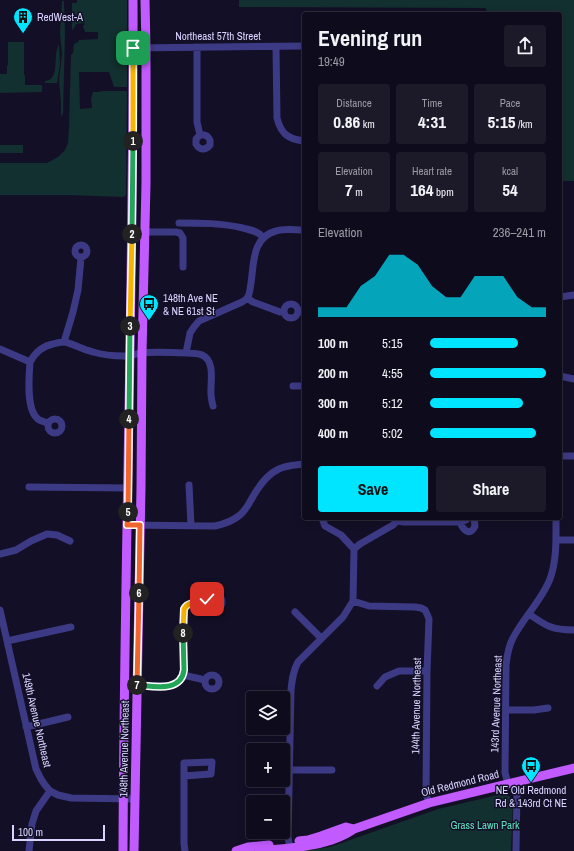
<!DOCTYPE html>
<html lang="en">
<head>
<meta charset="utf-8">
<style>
	:root { --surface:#0e0b1c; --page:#1c1929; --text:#f1f3f6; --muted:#9b9ba3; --line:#2e2b3b; --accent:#00e5ff }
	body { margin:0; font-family:"Archivo Narrow",sans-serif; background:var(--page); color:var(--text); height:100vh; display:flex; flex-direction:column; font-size:15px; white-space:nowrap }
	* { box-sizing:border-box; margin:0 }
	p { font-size:13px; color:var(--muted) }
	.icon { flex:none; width:22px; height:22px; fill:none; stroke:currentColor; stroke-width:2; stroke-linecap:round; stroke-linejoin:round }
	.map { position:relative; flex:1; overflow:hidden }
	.side { position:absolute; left:302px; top:12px; width:260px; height:508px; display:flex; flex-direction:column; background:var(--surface); border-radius:4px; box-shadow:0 2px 10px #0003,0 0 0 1px var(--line) }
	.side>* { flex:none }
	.buttons { position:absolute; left:246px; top:691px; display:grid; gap:8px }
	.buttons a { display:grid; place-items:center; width:44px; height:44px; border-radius:4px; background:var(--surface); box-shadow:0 2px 10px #0003,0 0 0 1px var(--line); font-size:20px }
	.scale { position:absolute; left:12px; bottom:10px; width:93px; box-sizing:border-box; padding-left:4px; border:2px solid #d9d4ff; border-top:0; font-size:11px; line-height:14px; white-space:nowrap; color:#d9d4ff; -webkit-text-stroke:3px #130f26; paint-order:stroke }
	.pin { position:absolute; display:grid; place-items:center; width:34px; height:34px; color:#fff; margin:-17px; border-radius:8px; box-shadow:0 2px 6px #0006 }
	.km { position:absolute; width:20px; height:20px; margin:-10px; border-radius:50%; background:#222; color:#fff; font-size:11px; line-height:20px; text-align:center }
	.round { display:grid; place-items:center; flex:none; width:42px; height:42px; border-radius:4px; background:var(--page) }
	.overview { display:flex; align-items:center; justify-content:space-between; height:68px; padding:0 16px }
	h1 { font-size:22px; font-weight:800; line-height:30px }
	.figures { display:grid; grid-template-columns:repeat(3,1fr); gap:6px; height:68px; padding:4px 16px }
	.figures div { display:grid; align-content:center; border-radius:4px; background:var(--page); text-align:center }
	.figures b { font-size:17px; font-weight:800 }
	.figures small { font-size:11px; font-weight:400 }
	.figures p { font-size:11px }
	.chart { height:112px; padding:8px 16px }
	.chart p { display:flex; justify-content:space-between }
	.chart svg { width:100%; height:72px; margin-top:4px; fill:var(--accent); opacity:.7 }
	.button { display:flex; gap:8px; margin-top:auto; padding:8px 16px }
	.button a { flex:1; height:46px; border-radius:4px; background:var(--accent); color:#111; font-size:16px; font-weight:800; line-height:46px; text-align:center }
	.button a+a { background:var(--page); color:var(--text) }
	ul { padding:0 16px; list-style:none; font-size:13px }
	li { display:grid; grid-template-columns:64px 48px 1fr; align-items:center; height:30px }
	li i { height:10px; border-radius:5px; background:var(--accent) }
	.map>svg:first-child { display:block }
	.green { fill:#12302f }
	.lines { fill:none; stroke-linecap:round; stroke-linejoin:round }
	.minor { stroke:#3d3a85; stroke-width:7 }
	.major { stroke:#c25bff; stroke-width:9 }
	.split-1-casing { stroke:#fff; stroke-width:8 }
	.split-2-casing { stroke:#fff; stroke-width:8 }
	.split-3-casing { stroke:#fff; stroke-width:8 }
	.split-4-casing { stroke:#fff; stroke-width:8 }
	.split-5-casing { stroke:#fff; stroke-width:8 }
	.split-6-casing { stroke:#fff; stroke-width:8 }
	.split-7-casing { stroke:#fff; stroke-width:8 }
	.split-8-casing { stroke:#fff; stroke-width:8 }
	.split-9-casing { stroke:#fff; stroke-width:8 }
	.split-1 { stroke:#f5b400; stroke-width:5 }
	.split-2 { stroke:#22a559; stroke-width:5 }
	.split-3 { stroke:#f5b400; stroke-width:5 }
	.split-4 { stroke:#22a559; stroke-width:5 }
	.split-5 { stroke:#f0652b; stroke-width:5 }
	.split-6 { stroke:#f0652b; stroke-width:5 }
	.split-7 { stroke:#f0652b; stroke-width:5 }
	.split-8 { stroke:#22a559; stroke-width:5 }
	.split-9 { stroke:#f5b400; stroke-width:5 }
	.labels { text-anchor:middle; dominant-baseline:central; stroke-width:3; stroke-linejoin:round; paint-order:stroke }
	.poi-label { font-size:11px; fill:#d9d4ff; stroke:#130f26; text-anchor:start }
	.street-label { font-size:11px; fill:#d9d4ff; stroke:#130f26 }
	.park-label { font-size:11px; fill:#5fe0c0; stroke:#130f26 }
</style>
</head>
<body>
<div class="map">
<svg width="574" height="851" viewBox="0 0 574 851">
	<rect width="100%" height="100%" fill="#130f26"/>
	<path class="green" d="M77 0H127V87H114L109 72H79L80 109 92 108 91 99 93 92H98L103 91H127L126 195 123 197 68 195H0V163H47L58 157 65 150 68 143 69 127 71 55 73 53 74 44 78 42 79 40 98 39V32H85L83 26 85 24 84 23 76 24 73 30 72 29V3H77Z
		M239 0H574V181H560V14H487L486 8 239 7Z
		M62 1H64L65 34 63 114 61 116V103L59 80 62 54 60 33Z
		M8 42H24V74L25 76V85H42V92L0 93V74H7V66L8 65Z
		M59 45 60 64 57 83H45V81C57 80 55 65 56 56 56 53 57 49 58 46Z
		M0 145H23V153H0Z
		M506 793 513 800 511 851H304L330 847 438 809Z"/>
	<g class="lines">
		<path class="minor" d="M197 47V122L200 135 196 139V144C199 150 205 151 210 145V140C208 136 205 134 200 135
			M276 47 277 118C281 134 288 139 304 141
			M133 48 304 46
			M179 223C201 223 222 223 243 228 250 230 258 231 263 237
			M145 232H176L180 233 183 238V267
			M75 251a6 6 0 1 1 12 0a6 6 0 1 1-12 0Z
			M560 297 574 295
			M247 298 253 302 280 312 283 311
			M284 311a7 7 0 1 1 14 0a7 7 0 1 1-14 0Z
			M64 342 73 312 78 290 81 258
			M0 349 30 362C29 376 26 408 37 418 39 421 45 422 48 423
			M186 353 190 333 194 327 199 321 242 302C242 302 247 299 247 298 250 295 250 288 251 283 254 263 252 237 276 231 284 228 295 230 304 230
			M30 362C35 353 42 346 53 344 56 343 61 342 65 342 73 344 84 350 93 352 103 355 114 356 124 356 130 357 135 354 141 353 149 352 196 352 202 355 216 361 210 383 211 394 211 398 212 402 213 406
			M560 376 574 379
			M293 386H304
			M48 426a7 7 0 1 1 14 0a7 7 0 1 1-14 0Z
			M560 456H574
			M189 485 191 525
			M29 487 128 488
			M397 521 404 522H460L466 520 468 518
			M460 522C463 530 470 537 475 526L474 518
			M127 525 215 526C224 524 233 521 240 515 245 511 248 505 251 500 257 489 265 476 277 470 285 465 295 465 304 464
			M556 540H574
			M354 549 360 544 393 525 397 521
			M0 554 16 550 31 541 47 534 57 535 70 541
			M206 602a8 8 0 1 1 16 0a8 8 0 1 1-16 0Z
			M353 601 369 606 415 607 421 608 425 610 427 614 429 619 427 671 426 794 429 803
			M0 610 36 769 41 779 45 785 50 791 58 795 71 798 135 799
			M295 612 321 638
			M529 614C546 626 552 630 574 630
			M7 641 71 627
			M183 675 184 609C188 601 198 603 206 603
			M205 682a7 7 0 1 1 14 0a7 7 0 1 1-14 0Z
			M125 685 167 686C175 685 179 682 183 675L205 680
			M377 686 385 677 399 671H427
			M506 710H534L548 708
			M26 727 68 717
			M212 762 211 774 184 776V763Z
			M290 770H332
			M184 776V844L185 851
			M515 782 517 791 516 851
			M508 783 505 773 506 665C507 656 508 647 513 638 523 618 542 600 550 579 557 560 556 538 556 518
			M290 849 288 837 291 690C292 680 293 671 298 662L343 617 353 601 354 549 341 535 325 526 322 518
			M29 851 32 824 36 811 50 791"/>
		<path class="major" d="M299 841 308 840 321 836 346 827 354 829
			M123 851C124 567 134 284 133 0
			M134 851 141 488 142 353 146 184V48L145 0
			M236 851 248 847 269 845
			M261 851C285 848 308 848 332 840 340 837 346 835 354 829L429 803 574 768"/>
	</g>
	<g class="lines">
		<g class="split-1-casing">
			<path id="split-1" d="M133 141V48"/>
		</g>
		<g class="split-2-casing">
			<path id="split-2" d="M132 234 133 141"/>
		</g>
		<g class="split-3-casing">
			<path id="split-3" d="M130 326 132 234"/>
		</g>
		<g class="split-4-casing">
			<path id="split-4" d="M129 419 130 326"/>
		</g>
		<g class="split-5-casing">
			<path id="split-5" d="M128 512 129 419"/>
		</g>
		<g class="split-6-casing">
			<path id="split-6" d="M128 512 127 525H140L139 593"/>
		</g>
		<g class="split-7-casing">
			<path id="split-7" d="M137 685 139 593"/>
		</g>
		<g class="split-8-casing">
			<path id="split-8" d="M137 685C153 686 181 693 184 670L183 633"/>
		</g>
		<g class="split-9-casing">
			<path id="split-9" d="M183 633 184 609C188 601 198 603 206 602L207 599"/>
		</g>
		<use href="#split-1" class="split-1"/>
		<use href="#split-2" class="split-2"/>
		<use href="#split-3" class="split-3"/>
		<use href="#split-4" class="split-4"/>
		<use href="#split-5" class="split-5"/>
		<use href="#split-6" class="split-6"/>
		<use href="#split-7" class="split-7"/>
		<use href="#split-8" class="split-8"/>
		<use href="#split-9" class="split-9"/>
	</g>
	<defs>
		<g id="building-pin" transform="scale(1)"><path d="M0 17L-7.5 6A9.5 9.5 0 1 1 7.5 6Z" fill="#00e5ff" stroke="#130f26"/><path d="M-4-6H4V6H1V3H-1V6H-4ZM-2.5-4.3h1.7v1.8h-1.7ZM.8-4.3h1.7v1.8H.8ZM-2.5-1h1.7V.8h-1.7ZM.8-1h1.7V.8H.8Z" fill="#111"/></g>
		<g id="bus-pin" transform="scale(1)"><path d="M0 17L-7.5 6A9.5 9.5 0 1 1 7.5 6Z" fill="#00e5ff" stroke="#130f26"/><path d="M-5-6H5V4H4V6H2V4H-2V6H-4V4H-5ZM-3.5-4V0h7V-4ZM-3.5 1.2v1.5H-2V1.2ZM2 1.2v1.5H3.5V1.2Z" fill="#111"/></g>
	</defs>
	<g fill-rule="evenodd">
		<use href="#building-pin" x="23" y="17"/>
		<use href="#bus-pin" x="149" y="304"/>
		<use href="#bus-pin" x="531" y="766"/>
	</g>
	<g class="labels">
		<g class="poi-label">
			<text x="37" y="17">RedWest-A</text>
			<text x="163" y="298">148th Ave NE<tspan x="163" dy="13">&amp; NE 61st St</tspan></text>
			<text x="531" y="790" text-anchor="middle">NE Old Redmond<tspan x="531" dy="13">Rd &amp; 143rd Ct NE</tspan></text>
		</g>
		<g class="street-label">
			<text x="218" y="36">Northeast 57th Street</text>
			<text transform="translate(496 704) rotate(-88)">143rd Avenue Northeast</text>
			<text transform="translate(416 706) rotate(-89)">144th Avenue Northeast</text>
			<text transform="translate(37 720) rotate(77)">149th Avenue Northeast</text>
			<text transform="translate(124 749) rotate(-89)">148th Avenue Northeast</text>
			<text transform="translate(460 783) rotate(-14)">Old Redmond Road</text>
		</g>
		<g class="park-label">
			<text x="485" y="825">Grass Lawn Park</text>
		</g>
	</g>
</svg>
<div class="buttons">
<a><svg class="icon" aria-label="layers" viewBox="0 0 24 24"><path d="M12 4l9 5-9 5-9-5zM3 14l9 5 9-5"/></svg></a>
<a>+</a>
<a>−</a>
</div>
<div class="scale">100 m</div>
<div class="pin" style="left:133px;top:48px;background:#1e9e55"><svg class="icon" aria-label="arrive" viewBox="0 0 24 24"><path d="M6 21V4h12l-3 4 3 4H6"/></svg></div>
<div class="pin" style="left:207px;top:599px;background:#d93025"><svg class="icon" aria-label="check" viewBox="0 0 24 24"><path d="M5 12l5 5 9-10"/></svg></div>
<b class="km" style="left:133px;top:141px">1</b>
<b class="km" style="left:132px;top:234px">2</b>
<b class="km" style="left:130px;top:326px">3</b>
<b class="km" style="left:129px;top:419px">4</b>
<b class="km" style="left:128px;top:512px">5</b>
<b class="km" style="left:139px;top:593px">6</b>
<b class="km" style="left:137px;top:685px">7</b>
<b class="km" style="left:183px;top:633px">8</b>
<section class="side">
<div class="overview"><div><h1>Evening run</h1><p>19:49</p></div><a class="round"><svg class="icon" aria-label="share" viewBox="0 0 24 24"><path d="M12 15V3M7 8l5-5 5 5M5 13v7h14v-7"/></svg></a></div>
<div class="figures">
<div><p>Distance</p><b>0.86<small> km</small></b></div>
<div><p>Time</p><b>4:31</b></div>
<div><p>Pace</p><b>5:15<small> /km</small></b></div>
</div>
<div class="figures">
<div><p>Elevation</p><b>7<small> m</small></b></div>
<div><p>Heart rate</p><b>164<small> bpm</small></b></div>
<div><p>kcal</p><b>54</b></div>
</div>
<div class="chart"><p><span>Elevation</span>236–241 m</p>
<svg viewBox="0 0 160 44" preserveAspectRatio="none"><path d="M0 44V38L10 38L20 38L30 25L40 19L50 6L60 6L70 12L80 25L90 32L100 32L110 19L120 19L130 19L140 32L150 38L160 38V44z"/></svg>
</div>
<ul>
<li><b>100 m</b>5:15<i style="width:76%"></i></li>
<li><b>200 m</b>4:55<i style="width:100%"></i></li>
<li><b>300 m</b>5:12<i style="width:80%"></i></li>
<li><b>400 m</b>5:02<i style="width:91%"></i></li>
</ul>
<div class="button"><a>Save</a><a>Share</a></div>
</section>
</div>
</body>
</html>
